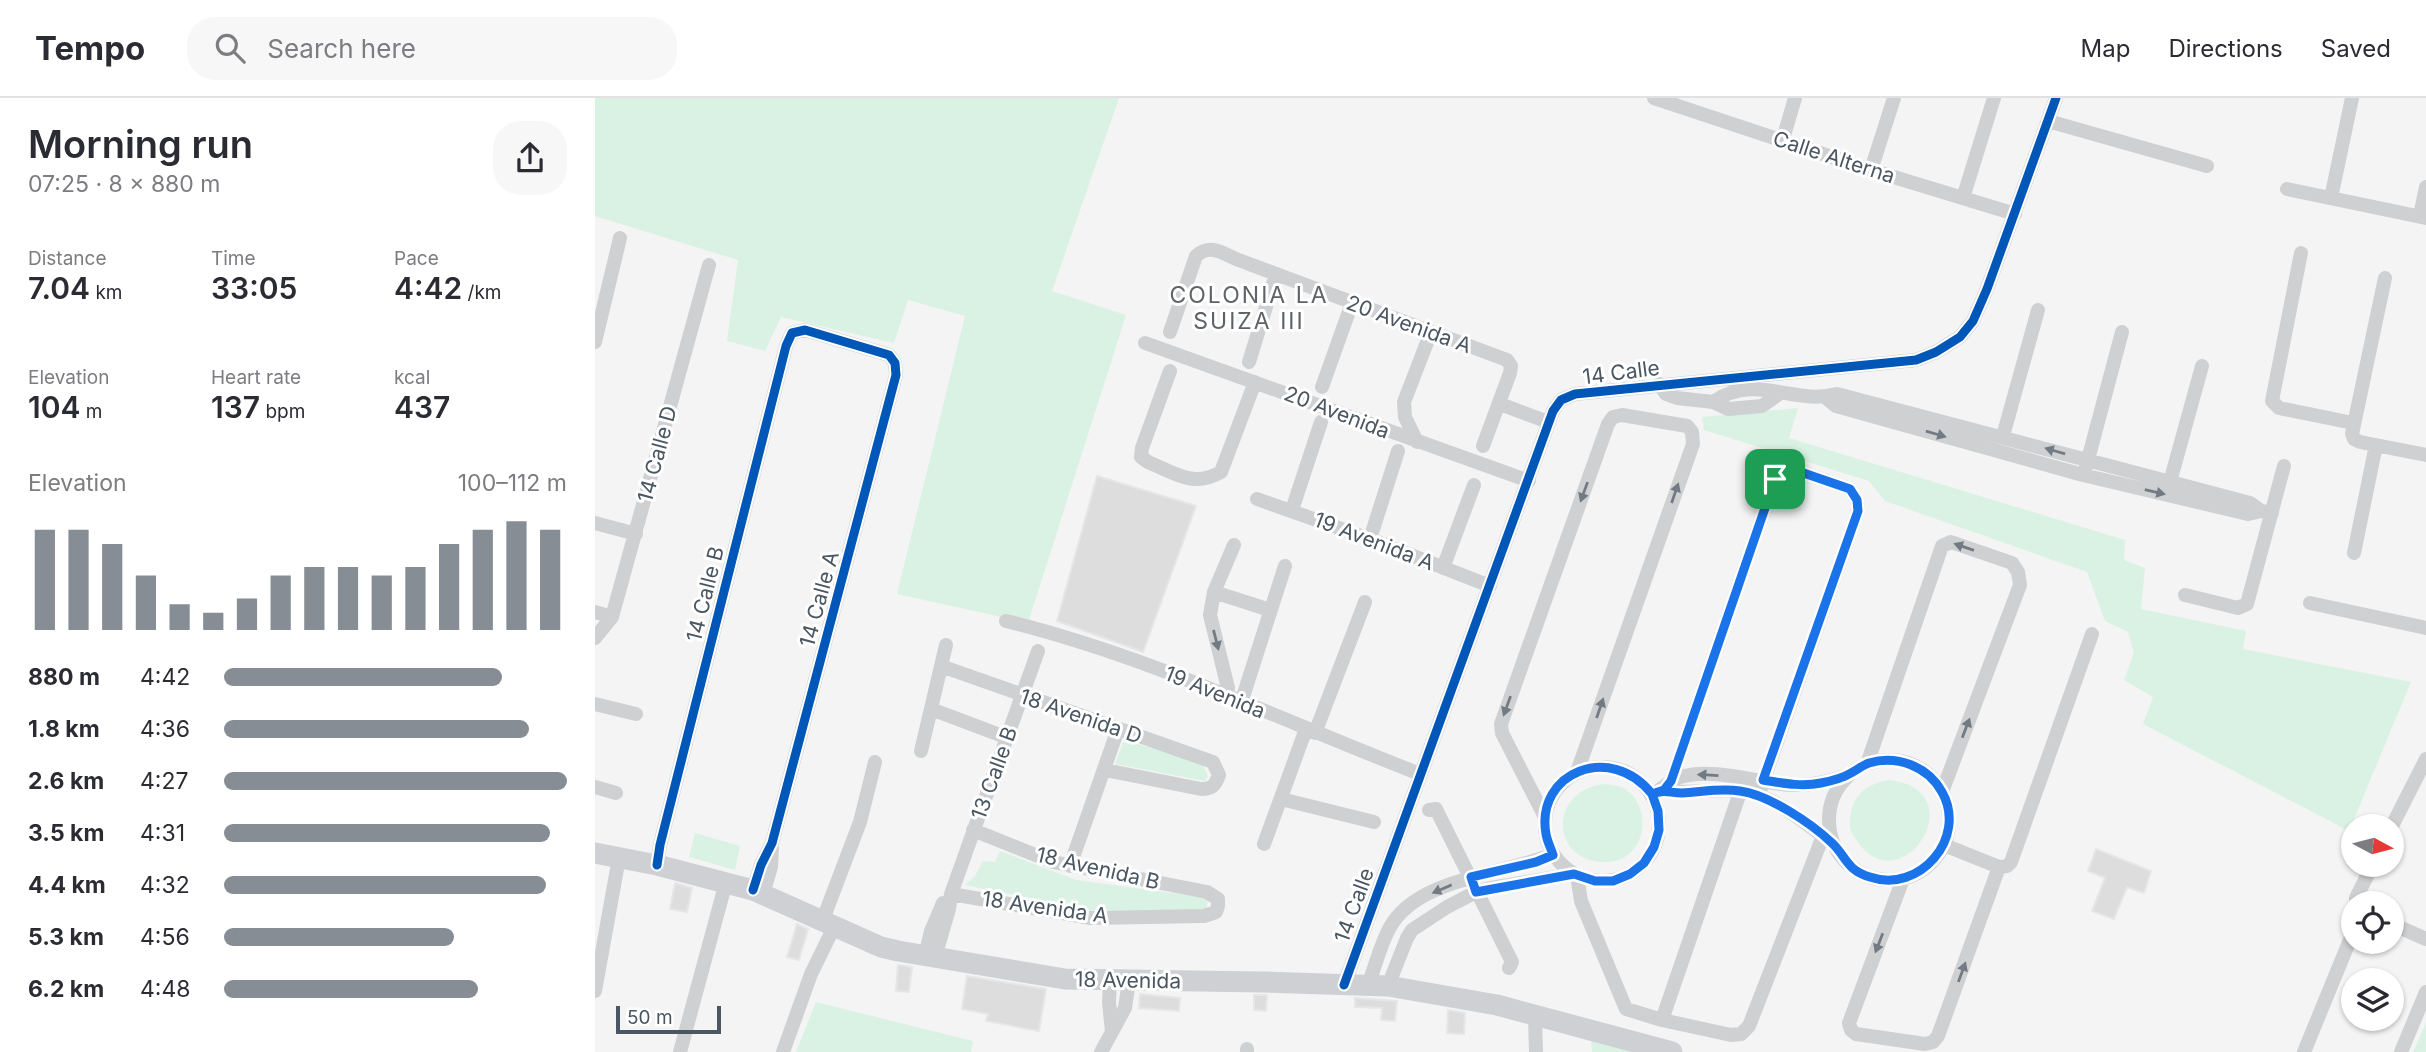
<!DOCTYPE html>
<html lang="en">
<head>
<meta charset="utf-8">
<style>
	:root { --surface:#fff; --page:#f7f7f7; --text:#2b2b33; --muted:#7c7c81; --line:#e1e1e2; --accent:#868d94 }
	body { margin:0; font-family:Inter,sans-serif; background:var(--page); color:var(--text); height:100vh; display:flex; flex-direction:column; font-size:26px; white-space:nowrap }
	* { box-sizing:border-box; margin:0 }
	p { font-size:23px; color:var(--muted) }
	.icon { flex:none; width:38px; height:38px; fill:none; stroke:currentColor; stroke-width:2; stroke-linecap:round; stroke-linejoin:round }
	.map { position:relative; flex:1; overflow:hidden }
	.drawer { display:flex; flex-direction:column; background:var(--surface); width:595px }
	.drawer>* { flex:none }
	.needle { width:46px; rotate:97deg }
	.buttons { position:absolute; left:1746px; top:716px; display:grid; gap:14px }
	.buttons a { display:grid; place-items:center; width:63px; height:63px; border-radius:50%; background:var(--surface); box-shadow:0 2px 5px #0004; font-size:35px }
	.scale { position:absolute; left:21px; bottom:18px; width:105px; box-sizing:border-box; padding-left:7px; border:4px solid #4a5661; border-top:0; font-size:19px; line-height:24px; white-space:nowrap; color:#4a5661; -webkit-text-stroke:5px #fff; paint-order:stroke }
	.pin { position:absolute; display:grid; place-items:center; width:60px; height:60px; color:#fff; margin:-30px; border-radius:14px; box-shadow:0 4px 10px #0006 }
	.round { display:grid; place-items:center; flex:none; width:74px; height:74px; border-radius:28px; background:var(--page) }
	.head { display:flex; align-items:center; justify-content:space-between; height:119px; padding:0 28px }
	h1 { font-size:38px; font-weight:600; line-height:52px }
	.metrics { display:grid; grid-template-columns:repeat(3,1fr); gap:10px; height:119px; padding:7px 28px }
	.metrics div { display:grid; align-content:center }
	.metrics b { font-size:30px; font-weight:600 }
	.metrics small { font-size:19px; font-weight:400 }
	.metrics p { font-size:19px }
	.chart { height:196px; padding:14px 28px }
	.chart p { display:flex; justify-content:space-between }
	.chart svg { width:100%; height:126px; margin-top:7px; stroke:var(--accent); stroke-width:6 }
	ul { padding:0 28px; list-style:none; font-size:23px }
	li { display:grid; grid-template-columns:112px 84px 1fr; align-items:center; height:52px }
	li i { height:18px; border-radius:9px; background:var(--accent) }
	header { display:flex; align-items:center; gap:42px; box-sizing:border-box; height:98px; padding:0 35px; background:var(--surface); border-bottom:2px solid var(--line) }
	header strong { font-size:33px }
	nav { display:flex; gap:38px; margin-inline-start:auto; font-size:24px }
	.search { width:490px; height:63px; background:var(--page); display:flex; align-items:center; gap:18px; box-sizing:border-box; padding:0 24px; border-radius:28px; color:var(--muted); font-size:26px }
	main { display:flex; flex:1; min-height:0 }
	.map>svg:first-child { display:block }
	.green { fill:#d9f2e3 }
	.building { fill:#ddddde; stroke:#e5e6e7; stroke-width:2 }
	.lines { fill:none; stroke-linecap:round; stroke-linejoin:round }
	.street { stroke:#ced0d2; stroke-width:14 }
	.secondary { stroke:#ced0d4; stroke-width:21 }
	.cycleway-casing { stroke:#fff; stroke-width:13 }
	.cycleway { stroke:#0057b8; stroke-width:9 }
	.oneway { fill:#727b83 }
	.route-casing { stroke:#fff; stroke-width:14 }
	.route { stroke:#1a73e8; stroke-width:9 }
	.labels { text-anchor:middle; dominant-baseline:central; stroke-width:6; stroke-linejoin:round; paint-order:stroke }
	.street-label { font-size:21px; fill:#4a5661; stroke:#fff }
	.neighbourhood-label { font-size:23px; letter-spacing:2px; fill:#5f6368; stroke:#fff }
</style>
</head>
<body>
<header>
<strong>Tempo</strong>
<div class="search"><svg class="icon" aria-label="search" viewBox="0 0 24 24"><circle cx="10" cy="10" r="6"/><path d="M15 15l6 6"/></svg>Search here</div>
<nav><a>Map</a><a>Directions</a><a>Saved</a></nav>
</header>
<main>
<section class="drawer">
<div class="head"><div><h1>Morning run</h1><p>07:25 · 8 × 880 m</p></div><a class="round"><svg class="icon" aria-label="share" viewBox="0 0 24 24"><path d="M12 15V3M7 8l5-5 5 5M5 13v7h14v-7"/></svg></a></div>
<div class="metrics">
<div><p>Distance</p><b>7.04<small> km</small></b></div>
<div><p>Time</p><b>33:05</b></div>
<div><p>Pace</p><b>4:42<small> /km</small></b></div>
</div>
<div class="metrics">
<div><p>Elevation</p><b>104<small> m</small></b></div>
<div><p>Heart rate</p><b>137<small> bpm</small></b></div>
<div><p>kcal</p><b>437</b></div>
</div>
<div class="chart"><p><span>Elevation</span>100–112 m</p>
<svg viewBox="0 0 160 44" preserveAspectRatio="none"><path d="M5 44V9M15 44V9M25 44V14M35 44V25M45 44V35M55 44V38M65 44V33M75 44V25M85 44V22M95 44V22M105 44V25M115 44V22M125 44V14M135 44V9M145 44V6M155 44V9"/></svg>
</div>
<ul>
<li><b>880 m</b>4:42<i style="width:81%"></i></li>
<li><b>1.8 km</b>4:36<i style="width:89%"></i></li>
<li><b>2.6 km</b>4:27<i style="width:100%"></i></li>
<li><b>3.5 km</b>4:31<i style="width:95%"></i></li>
<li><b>4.4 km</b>4:32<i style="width:94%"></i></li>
<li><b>5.3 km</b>4:56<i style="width:67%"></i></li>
<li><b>6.2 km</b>4:48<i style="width:74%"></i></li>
</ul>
</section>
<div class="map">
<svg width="1831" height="954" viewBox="0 0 1831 954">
	<rect width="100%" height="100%" fill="#f4f4f4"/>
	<path class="green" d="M0 0H524L457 193 531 217 433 525 302 496 370 218 313 202 299 245 186 219 170 253 132 243 143 162 0 118Z
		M1203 310 1194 340 1530 442 1529 462 1550 470 1546 511 1651 533 1648 551 1816 584 1754 733 1548 626 1558 599 1529 582 1539 555 1533 534 1510 523 1492 474 1290 403 1274 383 1109 332 1107 319Z
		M529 642 607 665 613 678 610 683 520 666Z
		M1293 682C1387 691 1299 821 1255 731 1254 702 1265 688 1293 682Z
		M1009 686C1016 687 1024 687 1030 691 1060 711 1050 762 1013 764 955 766 952 693 1009 686Z
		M100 735 145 748 140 772 94 759Z
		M405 753 481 782 614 800 610 813 493 812 370 787 380 778 388 763 400 764Z
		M221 904 378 943 376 954H201Z
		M1831 925V954H1818Z
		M996 941 1043 954H997Z"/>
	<path class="building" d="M502 378 601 408 548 554 462 523Z
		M1501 751 1556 773 1549 795 1532 789 1519 821 1497 813 1510 780 1493 773Z
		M80 785 97 790 92 814 75 811Z
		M202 826 213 831 204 862 192 859Z
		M303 867 317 869 314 894 301 893Z
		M372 878 451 891 444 933 391 923 393 916 367 911Z
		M545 896 585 900 584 913 544 910Z
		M659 897H672L671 913 659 912Z
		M760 900 802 903 800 923 786 922 787 910 760 909Z
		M853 912 870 915 869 936 852 935Z"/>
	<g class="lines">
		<path class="street" d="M1059 0 1276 72 1420 116
			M1453 23 1612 68
			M1188 41 1200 0
			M1276 72 1299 0
			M1692 91 1831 120
			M1368 100 1399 0
			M1736 100 1757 0
			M1825 118 1831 89
			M1706 155 1677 303 1684 310 1758 325
			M1790 180 1757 336 1759 341 1765 344 1831 357
			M575 234 601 158C615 146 626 154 641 161L912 262 916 268 915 275 888 348
			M0 244 25 140
			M550 245 934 383
			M654 264 681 176
			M575 273 547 350 546 359 553 364C580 375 598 390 626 374L660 284
			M1064 286 1071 296 1082 300 1118 304 1133 311 1167 308 1184 296
			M727 289 757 205
			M1230 299 1241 308 1488 377 1653 416 1666 413
			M1118 304C1162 274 1198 308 1242 296L1655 405 1666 413 1677 415
			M905 306 953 324
			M1408 338 1443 212
			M822 344 810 319 809 304 836 234
			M1491 369 1527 234
			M1575 384 1607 268
			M662 401 775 441 895 488
			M697 412 726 324
			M0 425 41 436
			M775 441 803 353
			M1759 455 1781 347
			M848 470 879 387
			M619 494 675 512
			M1590 497 1643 510 1652 506 1689 368
			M1715 505 1831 530
			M0 514 17 519
			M411 523C554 558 688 623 825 676
			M0 540 17 519 114 167
			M346 568 618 664 624 677C620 688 617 691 606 691L510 672
			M629 598 633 590 615 517 619 494 639 447
			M646 605 690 468
			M0 606 41 616
			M336 611 413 640
			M720 635 770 504
			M326 653 351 547
			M1234 722a60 60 0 1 1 120 0a60 60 0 1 1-120 0Z
			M1272 666 1347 448 1356 444 1417 465 1423 474 1425 487 1347 694
			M950 726a57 57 0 1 1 114 0a57 57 0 1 1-114 0Z
			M1076 683 1180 381 1186 374 1197 371 1255 391 1262 402 1263 413 1163 698
			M0 689 21 695
			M1069 692C1094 697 1119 690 1145 693 1179 697 1208 724 1235 743
			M1057 696C1069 691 1076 680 1089 678 1125 670 1163 686 1199 687 1218 688 1236 682 1253 677
			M686 701 779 724
			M834 712 841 711 917 864 914 870
			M950 719 907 635 906 626 1013 326 1018 319 1027 317 1092 328 1097 334 1098 346 982 674
			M1797 728 1831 661
			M669 746 711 631
			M1349 747 1404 769 1412 768 1416 764 1497 536
			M62 767 65 747 191 248 197 235 210 232 294 257 300 265 301 277 177 745 166 767 158 792
			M475 768 523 631
			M982 778 986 803 1031 911 1067 922 1136 937 1146 936 1154 928 1228 738
			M1308 781 1254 925 1256 932 1261 936 1330 946 1338 944 1343 938 1404 769
			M168 796 176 769 177 750
			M356 796 496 820 609 818 621 814 623 808V801L612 794 458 764 378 732
			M1761 805V800L1778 766
			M227 824 265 724 280 664
			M1797 826 1831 841
			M330 858 336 833 348 805
			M340 859 354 811 356 796 443 553
			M515 883 514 904 517 934
			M749 887 958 313 966 302 980 296 1321 262 1341 254 1365 239 1378 223 1392 191 1461 0
			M773 887C780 869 785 848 794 831 821 779 910 777 958 756
			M793 888 812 840 817 832 852 809 881 794 896 790 979 776
			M0 893 24 760
			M940 918 941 954
			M1067 922 1150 680
			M85 954 131 784
			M188 954 216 876 239 829
			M506 954 530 910 534 883
			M652 954V951
			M1709 954 1759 832
			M1806 954 1831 894"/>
		<path class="secondary" d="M0 755 62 767 158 792 286 849 303 853 470 881 666 884 793 888 902 907 1077 954"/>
		<g class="cycleway-casing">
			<path id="cycleway" d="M62 767 65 747 191 248 197 235 210 232 294 257 300 265 301 277 177 745 166 767 158 792
				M749 887 958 313 966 302 980 296 1321 262 1341 254 1365 239 1378 223 1392 191 1461 0"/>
		</g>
		<use href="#cycleway" class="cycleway"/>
	</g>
	<defs><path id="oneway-solid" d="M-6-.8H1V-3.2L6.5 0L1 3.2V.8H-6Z" transform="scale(1.75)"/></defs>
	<g class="oneway">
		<use href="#oneway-solid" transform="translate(1341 336) rotate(16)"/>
		<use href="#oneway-solid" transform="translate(1460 353) rotate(-164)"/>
		<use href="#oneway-solid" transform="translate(989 394) rotate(110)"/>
		<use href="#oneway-solid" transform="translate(1560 394) rotate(13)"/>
		<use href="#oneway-solid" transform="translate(1080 395) rotate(-71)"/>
		<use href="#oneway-solid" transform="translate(1369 449) rotate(-161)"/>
		<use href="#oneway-solid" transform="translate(621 542) rotate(76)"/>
		<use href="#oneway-solid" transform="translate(912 608) rotate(110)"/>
		<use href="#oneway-solid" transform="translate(1005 610) rotate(-71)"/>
		<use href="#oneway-solid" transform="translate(1371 630) rotate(-69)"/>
		<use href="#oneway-solid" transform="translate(1113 677) rotate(-177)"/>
		<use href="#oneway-solid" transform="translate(847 791) rotate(157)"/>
		<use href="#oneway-solid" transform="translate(1284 845) rotate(111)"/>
		<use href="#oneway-solid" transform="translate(1367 874) rotate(-70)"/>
	</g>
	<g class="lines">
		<g class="route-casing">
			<path id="route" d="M1180 381 1076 683 1069 692 1057 696C1016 644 940 674 951 736 952 743 956 750 958 757L941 764 876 779 881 794 979 776 1000 783H1018L1035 776 1049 765 1059 749 1064 732 1063 713 1057 696C1071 691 1074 695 1087 695 1107 694 1125 690 1145 693 1174 697 1216 725 1237 745 1251 758 1251 772 1275 779 1324 796 1373 740 1347 694 1333 668 1302 657 1274 665 1268 667 1262 672 1256 675 1248 680 1236 683 1226 685 1206 689 1187 685 1168 682L1263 413 1262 402 1255 391 1197 371 1186 374 1180 381"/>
		</g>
		<use href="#route" class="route"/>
	</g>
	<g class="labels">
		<g class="street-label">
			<text transform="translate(1239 59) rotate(18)">Calle Alterna</text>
			<text transform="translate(814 226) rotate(20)">20 Avenida A</text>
			<text transform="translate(1026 274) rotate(-7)">14 Calle</text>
			<text transform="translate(742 314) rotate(21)">20 Avenida</text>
			<text transform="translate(62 356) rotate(-75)">14 Calle D</text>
			<text transform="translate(779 443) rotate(21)">19 Avenida A</text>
			<text transform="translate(110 496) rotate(-76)">14 Calle B</text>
			<text transform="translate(224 501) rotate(-75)">14 Calle A</text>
			<text transform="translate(620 594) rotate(22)">19 Avenida</text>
			<text transform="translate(486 618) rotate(19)">18 Avenida D</text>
			<text transform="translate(399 675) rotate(-70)">13 Calle B</text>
			<text transform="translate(503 770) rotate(13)">18 Avenida B</text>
			<text transform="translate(759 807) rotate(-70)">14 Calle</text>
			<text transform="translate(450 809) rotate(8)">18 Avenida A</text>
			<text transform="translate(533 882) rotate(1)">18 Avenida</text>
		</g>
		<g class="neighbourhood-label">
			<text x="654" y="197">COLONIA LA<tspan x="654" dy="26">SUIZA III</tspan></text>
		</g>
	</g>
</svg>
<div class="buttons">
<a><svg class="needle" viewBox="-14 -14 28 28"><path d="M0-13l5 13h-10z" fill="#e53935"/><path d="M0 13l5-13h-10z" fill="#7c7c81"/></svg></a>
<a><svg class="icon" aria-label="locate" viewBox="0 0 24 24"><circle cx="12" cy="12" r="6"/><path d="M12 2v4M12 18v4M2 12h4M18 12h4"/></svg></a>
<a><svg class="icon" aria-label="layers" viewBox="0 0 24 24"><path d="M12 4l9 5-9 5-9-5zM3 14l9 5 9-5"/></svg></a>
</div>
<div class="scale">50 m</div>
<div class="pin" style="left:1180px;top:381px;background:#1e9e55"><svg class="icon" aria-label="arrive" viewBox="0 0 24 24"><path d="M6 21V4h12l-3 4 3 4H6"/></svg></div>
</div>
</main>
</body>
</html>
